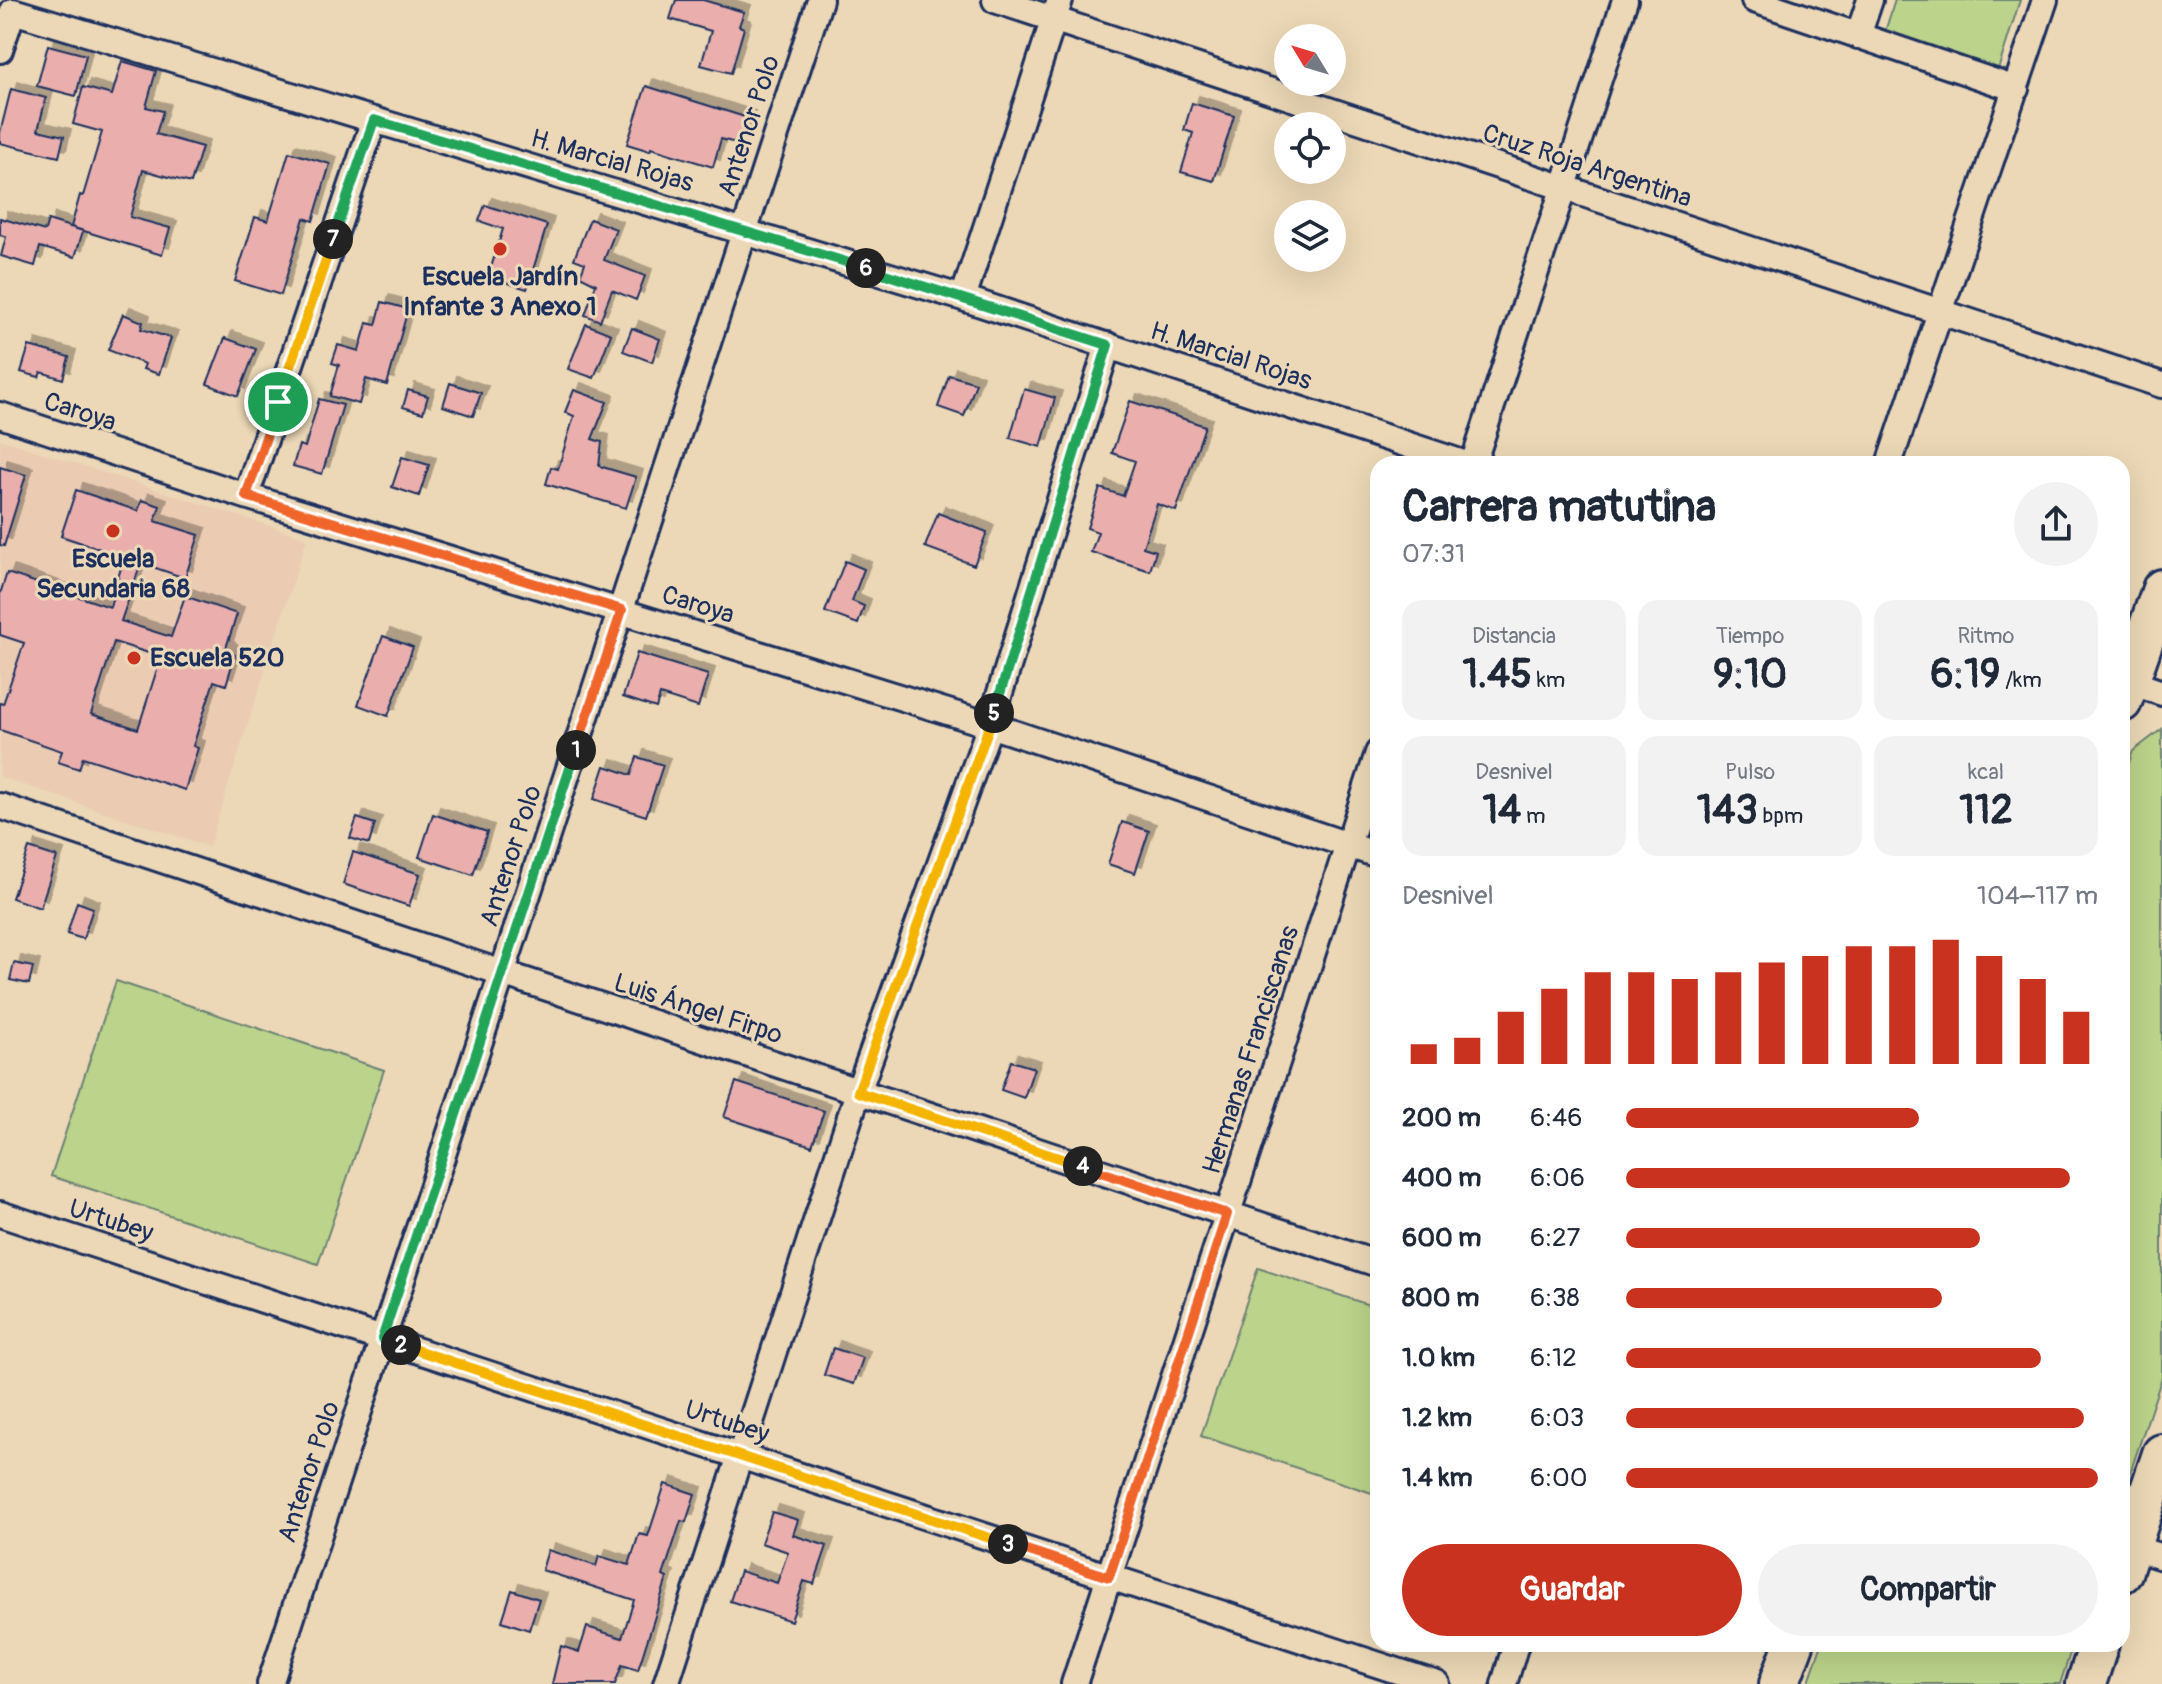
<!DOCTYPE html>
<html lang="es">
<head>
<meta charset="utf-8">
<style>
	:root { --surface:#fff; --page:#f2f2f3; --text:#1f2937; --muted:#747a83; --accent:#c8321e }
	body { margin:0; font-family:Pangolin,sans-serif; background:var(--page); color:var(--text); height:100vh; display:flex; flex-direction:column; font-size:30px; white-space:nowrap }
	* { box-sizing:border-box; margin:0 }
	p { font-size:26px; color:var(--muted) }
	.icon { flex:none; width:44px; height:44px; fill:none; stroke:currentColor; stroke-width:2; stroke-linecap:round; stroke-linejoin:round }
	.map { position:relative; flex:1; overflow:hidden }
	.sheet { position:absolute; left:1370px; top:456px; width:760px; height:1196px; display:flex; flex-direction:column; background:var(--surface); border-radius:24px; box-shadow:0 8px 32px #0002 }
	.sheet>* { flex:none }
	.needle { width:52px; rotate:308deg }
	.controls { position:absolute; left:1274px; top:24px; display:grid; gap:16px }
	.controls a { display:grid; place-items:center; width:72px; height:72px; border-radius:50%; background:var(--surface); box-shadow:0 8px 32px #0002; font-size:40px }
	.pin { position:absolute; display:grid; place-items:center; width:68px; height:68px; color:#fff; margin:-34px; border:4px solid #fff; border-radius:50%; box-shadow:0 2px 8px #0007 }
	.km { position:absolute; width:40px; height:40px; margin:-20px; border-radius:50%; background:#222; color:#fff; font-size:22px; line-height:40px; text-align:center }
	.round { display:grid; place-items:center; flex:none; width:84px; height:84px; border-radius:42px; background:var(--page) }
	.head { display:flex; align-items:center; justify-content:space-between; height:136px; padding:0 32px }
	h1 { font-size:44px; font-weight:700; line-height:60px }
	.metrics { display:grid; grid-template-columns:repeat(3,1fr); gap:12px; height:136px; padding:8px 32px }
	.metrics div { display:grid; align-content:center; border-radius:20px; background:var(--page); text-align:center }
	.metrics b { font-size:40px; font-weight:700 }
	.metrics small { font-size:22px; font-weight:400 }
	.metrics p { font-size:22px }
	.chart { height:224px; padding:16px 32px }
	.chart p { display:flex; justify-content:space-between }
	.chart svg { width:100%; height:144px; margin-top:8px; stroke:var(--accent); stroke-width:6 }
	.button { display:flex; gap:16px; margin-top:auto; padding:16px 32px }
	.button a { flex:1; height:92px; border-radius:48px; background:var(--accent); color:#fff; font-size:32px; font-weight:700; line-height:92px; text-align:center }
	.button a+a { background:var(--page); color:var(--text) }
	ul { padding:0 32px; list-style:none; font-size:26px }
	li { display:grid; grid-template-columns:128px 96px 1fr; align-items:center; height:60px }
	li i { height:20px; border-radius:10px; background:var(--accent) }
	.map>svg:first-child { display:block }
	.built { fill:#ebccb3 }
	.green { fill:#bbd38a; stroke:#6b8174; stroke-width:2 }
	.building { fill:#eaafad; stroke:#1b2f5e; stroke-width:2; fill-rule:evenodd; filter:url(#shadow) }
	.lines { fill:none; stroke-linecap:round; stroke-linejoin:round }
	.minor-casing { stroke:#1b2f5e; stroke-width:30 }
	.primary-casing { stroke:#1b2f5e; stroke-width:44 }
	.minor { stroke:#ecd8b6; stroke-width:24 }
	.primary { stroke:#ecd8b6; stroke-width:38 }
	.split-1-casing { stroke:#fff; stroke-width:16 }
	.split-2-casing { stroke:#fff; stroke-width:16 }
	.split-3-casing { stroke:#fff; stroke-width:16 }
	.split-4-casing { stroke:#fff; stroke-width:16 }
	.split-5-casing { stroke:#fff; stroke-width:16 }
	.split-6-casing { stroke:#fff; stroke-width:16 }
	.split-7-casing { stroke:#fff; stroke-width:16 }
	.split-8-casing { stroke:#fff; stroke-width:16 }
	.split-1 { stroke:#f0652b; stroke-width:10 }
	.split-2 { stroke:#22a559; stroke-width:10 }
	.split-3 { stroke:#f5b400; stroke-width:10 }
	.split-4 { stroke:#f0652b; stroke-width:10 }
	.split-5 { stroke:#f5b400; stroke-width:10 }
	.split-6 { stroke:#22a559; stroke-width:10 }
	.split-7 { stroke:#22a559; stroke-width:10 }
	.split-8 { stroke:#f5b400; stroke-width:10 }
	.poi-dot { fill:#c8321e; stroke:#ecd8b6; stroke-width:3 }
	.labels { text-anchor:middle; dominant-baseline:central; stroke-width:6; stroke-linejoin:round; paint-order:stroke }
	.street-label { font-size:26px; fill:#1b2f5e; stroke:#ecd8b6 }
	.poi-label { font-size:26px; font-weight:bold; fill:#1b2f5e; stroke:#ecd8b6 }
</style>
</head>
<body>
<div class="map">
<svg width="2162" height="1684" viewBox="0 0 2162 1684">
	<defs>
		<filter id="shadow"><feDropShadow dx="7" dy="-7" stdDeviation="0" flood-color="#0004"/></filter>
	</defs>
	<rect width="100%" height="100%" fill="#ecd8b6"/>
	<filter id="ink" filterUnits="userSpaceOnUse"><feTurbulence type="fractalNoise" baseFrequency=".0125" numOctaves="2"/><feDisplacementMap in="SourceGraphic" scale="16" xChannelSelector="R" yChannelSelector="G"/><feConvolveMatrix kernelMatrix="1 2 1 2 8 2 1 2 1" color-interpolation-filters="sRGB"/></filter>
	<g filter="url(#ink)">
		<path class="built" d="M0 439 307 538 209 847 0 777Z"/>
		<path class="green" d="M1895 0H2020L1997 73 1883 38Z
			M2162 729V1377L2122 1497V782L2133 751Z
			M116 981 384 1070 318 1264 51 1176Z
			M1258 1268 1378 1308V1495L1201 1436Z
			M1822 1644H2073L2060 1684H1808Z"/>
		<path class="building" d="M676 0H703L744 12 739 26 744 28 731 73 701 65 711 31 670 19Z
			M48 45 86 55 76 96 37 86Z
			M122 61 156 71 146 107 163 111 156 134 202 147 191 183 143 170 130 217 170 228 162 255 71 227 80 195 83 196 102 132 73 124 83 87 112 95Z
			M646 86 748 118 739 144 721 139 713 167 651 148 650 151 627 144Z
			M11 89 46 98 38 130 64 136 59 157 0 143V133Z
			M1192 103 1234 116 1214 181 1181 172 1193 133 1184 130Z
			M289 152 330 164 313 221 304 218 281 295 235 281 255 217 268 221Z
			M485 205 547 225 527 289 488 277 503 229 479 221Z
			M0 218 45 231 48 220 83 231 75 257 40 247 35 266 1 256 6 237 0 235Z
			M590 219 616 229 604 260 645 276 636 300 612 290 600 321 585 315 596 284 580 276 585 263 574 259Z
			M382 302 408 309 387 385 366 379 359 404 330 396 339 365 332 363 338 345 359 351 367 323 376 325Z
			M123 314 143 322 141 329 171 338 159 374 143 369 145 364 108 350Z
			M586 324 611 334 594 378 568 369Z
			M632 328 660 339 652 362 623 351Z
			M225 338 256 349 238 396 207 384Z
			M29 346 69 357 63 379 41 372 39 377 21 372Z
			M949 375 976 383 964 416 938 407Z
			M450 383 481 393 473 416 443 406Z
			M1024 389 1055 398 1041 447 1010 438Z
			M408 390 428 396 423 413 403 407Z
			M574 390 607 402 592 439 602 442 599 466 636 477 626 508 546 484 551 467 558 469 574 416 565 412Z
			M319 399 343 405 322 474 293 466 299 445 305 447Z
			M1130 401 1205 426 1176 511 1157 504 1143 547 1156 551 1150 571 1091 552 1098 532 1087 528 1100 488 1123 496 1135 461 1112 453Z
			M402 457 429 465 419 496 392 487Z
			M0 467 26 475 4 546 0 545Z
			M76 490 138 511 142 500 160 506 155 521 199 535 185 578 141 563 121 621 171 637 185 596 237 614 226 648 235 655 226 685 214 681 193 746 198 748 185 790 83 757 79 769 58 762 62 751 0 730V703L3 704 24 643 0 635V594L7 573 110 607 124 557 61 536ZM114 642 161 657 138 729 91 714Z
			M938 513 987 532 974 565 925 547Z
			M845 561 864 569 852 601 864 606 858 624 825 612Z
			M383 636 413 647 388 716 358 705Z
			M637 653 708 675 698 707 660 695 656 708 623 697Z
			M637 757 663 765 646 816 594 799 605 766 631 775Z
			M433 814 487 832 473 875 419 857Z
			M357 818 375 824 369 844 350 838Z
			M1122 822 1149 831 1135 873 1108 864Z
			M29 848 57 857 40 908 12 898Z
			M353 852 420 874 409 906 343 884Z
			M77 902 93 908 83 939 67 934Z
			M14 963 33 967 29 984 10 980Z
			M1011 1061 1034 1068 1024 1098 1001 1090Z
			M736 1082 824 1111 812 1146 724 1117Z
			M833 1348 863 1358 854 1384 824 1375Z
			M665 1484 695 1494 686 1522 681 1521 663 1576 667 1578 638 1670 622 1665 615 1684H552L561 1646 579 1652 587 1627 622 1638 634 1600 542 1570 548 1550 596 1566 599 1556 629 1565 639 1534 648 1536Z
			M772 1512 798 1520 793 1535 827 1546 814 1584 804 1581 791 1621 730 1601 740 1571 777 1583 788 1552 761 1543Z
			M512 1590 539 1599 529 1630 502 1621Z"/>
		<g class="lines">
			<g class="minor-casing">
				<path id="minor" d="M995 0 2162 385
					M1754 0 2016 89
					M1858 36 1870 0
					M0 50 13 11 963 298 1466 464
					M963 298 1060 0
					M0 415 246 496 990 725 1378 855
					M1473 464 1625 0
					M1889 464 2045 0
					M246 496 374 120
					M2122 679 2162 693
					M0 806 1378 1264
					M0 1214 1437 1684
					M2130 1547 2162 1557
					M270 1684 820 0
					M666 1684 858 1092 990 725 1108 345
					M1074 1684 1378 753
					M1504 1684 1516 1644"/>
			</g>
			<g class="primary-casing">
				<path id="primary" d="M2122 702 2162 589
					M2122 1573 2162 1454
					M1779 1684 1794 1644
					M2086 1684 2099 1644"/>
			</g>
			<use href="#minor" class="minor"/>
			<use href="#primary" class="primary"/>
		</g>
	</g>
	<g class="lines" filter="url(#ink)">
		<g class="split-1-casing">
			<path id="split-1" d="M278 402 246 496 622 610 576 750"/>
		</g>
		<g class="split-2-casing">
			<path id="split-2" d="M401 1345 382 1339 576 750"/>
		</g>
		<g class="split-3-casing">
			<path id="split-3" d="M401 1345 1008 1544"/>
		</g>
		<g class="split-4-casing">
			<path id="split-4" d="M1008 1544 1109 1577 1227 1214 1083 1166"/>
		</g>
		<g class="split-5-casing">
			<path id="split-5" d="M994 713 858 1092 1083 1166"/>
		</g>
		<g class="split-6-casing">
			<path id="split-6" d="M866 268 1108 345 994 713"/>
		</g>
		<g class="split-7-casing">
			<path id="split-7" d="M333 239 374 120 866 268"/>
		</g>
		<g class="split-8-casing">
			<path id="split-8" d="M278 402 333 239"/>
		</g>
		<use href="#split-1" class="split-1"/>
		<use href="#split-2" class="split-2"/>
		<use href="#split-3" class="split-3"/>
		<use href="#split-4" class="split-4"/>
		<use href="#split-5" class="split-5"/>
		<use href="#split-6" class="split-6"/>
		<use href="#split-7" class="split-7"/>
		<use href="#split-8" class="split-8"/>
	</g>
	<g class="poi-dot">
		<circle cx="500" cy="249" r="8"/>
		<circle cx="113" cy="531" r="8"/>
		<circle cx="134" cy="658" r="8"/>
	</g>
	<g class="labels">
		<g class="street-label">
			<text transform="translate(749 126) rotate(-72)">Antenor Polo</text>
			<text transform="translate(612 161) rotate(16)">H. Marcial Rojas</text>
			<text transform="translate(1587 166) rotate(18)">Cruz Roja Argentina</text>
			<text transform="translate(1231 356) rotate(18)">H. Marcial Rojas</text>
			<text transform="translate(80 412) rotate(18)">Caroya</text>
			<text transform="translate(698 605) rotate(17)">Caroya</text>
			<text transform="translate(511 856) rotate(-72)">Antenor Polo</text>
			<text transform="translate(698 1009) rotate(18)">Luis Ángel Firpo</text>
			<text transform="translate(1251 1050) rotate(-72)">Hermanas Franciscanas</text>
			<text transform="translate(111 1221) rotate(18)">Urtubey</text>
			<text transform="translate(727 1422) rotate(18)">Urtubey</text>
			<text transform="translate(309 1472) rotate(-72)">Antenor Polo</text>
		</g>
		<g class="poi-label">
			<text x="500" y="277">Escuela Jardín<tspan x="500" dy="30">Infante 3 Anexo 1</tspan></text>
			<text x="113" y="559">Escuela<tspan x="113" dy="30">Secundaria 68</tspan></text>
			<text x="150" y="658" text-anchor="start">Escuela 520</text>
		</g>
	</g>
</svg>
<div class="controls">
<a><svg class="needle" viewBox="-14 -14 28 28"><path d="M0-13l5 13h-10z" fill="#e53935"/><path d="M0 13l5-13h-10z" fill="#747a83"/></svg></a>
<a><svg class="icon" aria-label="locate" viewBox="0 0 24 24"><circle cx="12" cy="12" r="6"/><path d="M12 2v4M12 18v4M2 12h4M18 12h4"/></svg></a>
<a><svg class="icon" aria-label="layers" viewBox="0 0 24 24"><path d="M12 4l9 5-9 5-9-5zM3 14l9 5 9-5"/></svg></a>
</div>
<div class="pin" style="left:278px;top:402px;background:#1e9e55"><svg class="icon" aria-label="arrive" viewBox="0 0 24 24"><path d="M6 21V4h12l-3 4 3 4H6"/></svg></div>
<b class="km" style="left:576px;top:750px">1</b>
<b class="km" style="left:401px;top:1345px">2</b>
<b class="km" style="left:1008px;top:1544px">3</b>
<b class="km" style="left:1083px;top:1166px">4</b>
<b class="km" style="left:994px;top:713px">5</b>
<b class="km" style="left:866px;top:268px">6</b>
<b class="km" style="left:333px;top:239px">7</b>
<section class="sheet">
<div class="head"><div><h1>Carrera matutina</h1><p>07:31</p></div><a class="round"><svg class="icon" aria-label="share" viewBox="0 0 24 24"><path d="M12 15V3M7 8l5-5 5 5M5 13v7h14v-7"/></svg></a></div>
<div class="metrics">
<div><p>Distancia</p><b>1.45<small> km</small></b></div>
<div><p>Tiempo</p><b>9:10</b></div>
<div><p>Ritmo</p><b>6:19<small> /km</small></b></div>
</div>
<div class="metrics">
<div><p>Desnivel</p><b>14<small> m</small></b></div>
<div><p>Pulso</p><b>143<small> bpm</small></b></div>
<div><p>kcal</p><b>112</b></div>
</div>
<div class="chart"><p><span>Desnivel</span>104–117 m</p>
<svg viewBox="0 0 160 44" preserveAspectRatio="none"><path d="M5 44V38M15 44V36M25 44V28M35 44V21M45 44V16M55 44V16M65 44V18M75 44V16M85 44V13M95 44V11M105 44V8M115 44V8M125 44V6M135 44V11M145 44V18M155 44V28"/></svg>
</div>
<ul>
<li><b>200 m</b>6:46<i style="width:62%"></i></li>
<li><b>400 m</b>6:06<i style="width:94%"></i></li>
<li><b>600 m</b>6:27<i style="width:75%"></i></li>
<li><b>800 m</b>6:38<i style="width:67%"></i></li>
<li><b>1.0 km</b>6:12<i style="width:88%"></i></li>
<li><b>1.2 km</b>6:03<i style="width:97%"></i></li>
<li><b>1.4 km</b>6:00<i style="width:100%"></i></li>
</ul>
<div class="button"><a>Guardar</a><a>Compartir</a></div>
</section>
</div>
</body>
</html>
